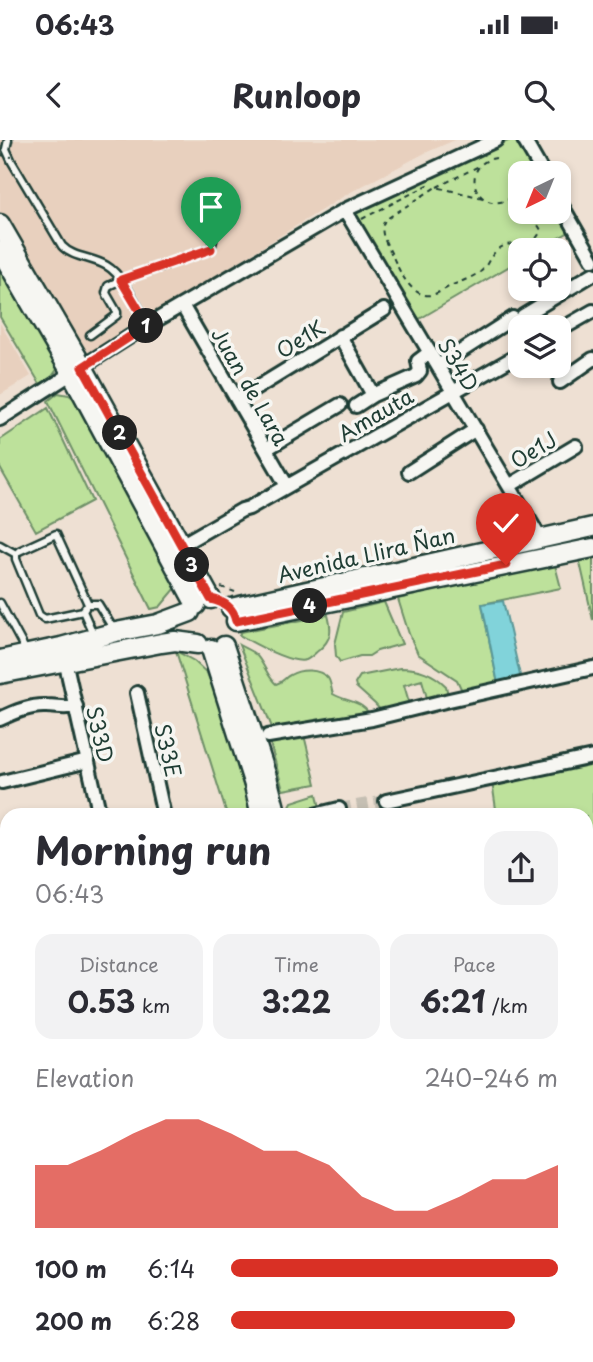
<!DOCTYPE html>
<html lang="en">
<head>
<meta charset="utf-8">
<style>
	:root { --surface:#fff; --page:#f2f2f3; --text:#2b2b33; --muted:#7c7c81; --accent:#d93025 }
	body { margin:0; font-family:"Playpen Sans",sans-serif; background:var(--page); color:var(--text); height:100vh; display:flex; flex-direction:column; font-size:26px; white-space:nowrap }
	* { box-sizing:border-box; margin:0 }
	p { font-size:23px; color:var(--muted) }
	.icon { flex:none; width:38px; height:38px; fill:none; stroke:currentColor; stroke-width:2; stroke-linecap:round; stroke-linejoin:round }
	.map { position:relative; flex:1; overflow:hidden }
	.drawer { position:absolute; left:0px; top:668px; width:593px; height:555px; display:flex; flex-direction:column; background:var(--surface); border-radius:21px 21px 0 0; box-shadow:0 4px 10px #0003 }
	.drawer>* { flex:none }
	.needle { width:46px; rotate:223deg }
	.buttons { position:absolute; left:508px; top:21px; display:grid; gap:14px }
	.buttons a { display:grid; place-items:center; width:63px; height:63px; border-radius:14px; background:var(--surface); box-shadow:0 4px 10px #0003; font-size:35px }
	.pin { position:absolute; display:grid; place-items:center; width:60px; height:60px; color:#fff; margin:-72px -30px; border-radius:50% 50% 50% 0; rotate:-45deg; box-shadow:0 0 7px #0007 }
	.pin .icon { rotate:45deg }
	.km { position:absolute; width:35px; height:35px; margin:-18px; border-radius:50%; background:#222; color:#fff; font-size:19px; line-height:35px; text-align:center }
	.round { display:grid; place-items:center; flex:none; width:74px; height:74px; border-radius:21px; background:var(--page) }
	.overview { display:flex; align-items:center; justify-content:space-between; height:119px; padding:0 35px }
	h1 { font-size:38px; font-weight:700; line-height:52px }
	.stats { display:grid; grid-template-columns:repeat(3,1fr); gap:10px; height:119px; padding:7px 35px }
	.stats div { display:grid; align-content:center; border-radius:18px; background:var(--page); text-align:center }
	.stats b { font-size:30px; font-weight:700 }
	.stats small { font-size:19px; font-weight:400 }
	.stats p { font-size:19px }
	.chart { height:196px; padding:14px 35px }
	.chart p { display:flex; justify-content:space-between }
	.chart svg { width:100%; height:126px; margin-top:7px; fill:var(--accent); opacity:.7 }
	ul { padding:0 35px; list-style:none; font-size:23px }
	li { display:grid; grid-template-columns:112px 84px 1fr; align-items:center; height:52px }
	li i { height:18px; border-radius:9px; background:var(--accent) }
	.status { display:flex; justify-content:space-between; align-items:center; height:49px; padding:0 35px; background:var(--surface); direction:ltr }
	.status svg { height:19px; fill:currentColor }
	header { display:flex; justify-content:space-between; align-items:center; height:91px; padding:0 35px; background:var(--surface); font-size:32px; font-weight:700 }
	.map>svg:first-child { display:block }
	.built { fill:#e8d0be }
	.green { fill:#bde19b; stroke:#6e8f68; stroke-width:2 }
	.water { fill:#81d3da; stroke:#5a9798; stroke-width:2 }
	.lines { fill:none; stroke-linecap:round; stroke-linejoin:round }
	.stream { stroke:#5a9798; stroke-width:2.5 }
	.river { stroke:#81d3da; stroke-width:18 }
	.street-tunnel { stroke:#c5bfb3; stroke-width:12; stroke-dasharray:12 6; stroke-linecap:butt }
	.lane-casing { stroke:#1f3d34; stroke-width:11 }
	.street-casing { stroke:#1f3d34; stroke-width:18 }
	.secondary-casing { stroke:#1f3d34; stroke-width:23 }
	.primary-casing { stroke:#1f3d34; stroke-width:24 }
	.path { stroke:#1f3d34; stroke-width:2; stroke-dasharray:5 5; stroke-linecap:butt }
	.lane { stroke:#f6f6f2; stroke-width:6 }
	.street { stroke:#f6f6f2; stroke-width:12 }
	.secondary { stroke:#f6f6f2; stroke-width:18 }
	.primary { stroke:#fcdcac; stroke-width:19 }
	.path-bridge { stroke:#1f3d34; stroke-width:2; stroke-dasharray:5 5; stroke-linecap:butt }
	.route-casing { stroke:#fff; stroke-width:14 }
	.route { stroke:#d93025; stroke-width:9 }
	.labels { text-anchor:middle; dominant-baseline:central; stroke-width:7; stroke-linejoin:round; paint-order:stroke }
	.street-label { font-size:21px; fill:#1f3d34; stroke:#f6f6f2 }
</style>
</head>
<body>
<div class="status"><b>06:43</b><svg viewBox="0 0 49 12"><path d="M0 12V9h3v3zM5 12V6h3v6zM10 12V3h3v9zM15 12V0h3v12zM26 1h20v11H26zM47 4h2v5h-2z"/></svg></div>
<header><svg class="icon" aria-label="back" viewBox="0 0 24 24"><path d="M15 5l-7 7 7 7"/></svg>Runloop<svg class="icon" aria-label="search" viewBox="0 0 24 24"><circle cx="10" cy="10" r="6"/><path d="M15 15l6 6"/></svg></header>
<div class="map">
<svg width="593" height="1222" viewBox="0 0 593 1222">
	<rect width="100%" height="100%" fill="#eee0d3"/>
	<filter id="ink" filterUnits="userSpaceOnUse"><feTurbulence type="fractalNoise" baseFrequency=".0143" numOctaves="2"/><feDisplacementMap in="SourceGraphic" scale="14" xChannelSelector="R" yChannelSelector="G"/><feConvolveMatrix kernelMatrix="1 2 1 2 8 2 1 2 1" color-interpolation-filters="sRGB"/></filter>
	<g filter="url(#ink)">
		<path class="built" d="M0 0H455L425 13 349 53 85 217 0 79Z
			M0 183 31 236 0 255Z"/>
		<path class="green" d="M510 0H517L536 33H520V72H558L569 92 537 110H520V120L416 181 354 74Z
			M0 123 60 225 51 238 40 244 0 177Z
			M58 253 69 255 84 266 175 442 176 448 160 467 151 469 48 261Z
			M48 268 92 361 36 391 0 328V300Z
			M593 416V480L579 418Z
			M555 425 561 448 482 464 499 549 465 557 457 540 418 514 409 494 398 459 462 444Z
			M384 462 402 504 377 511 369 516H360L340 522 336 516 335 504 343 472Z
			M328 475C332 490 332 499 319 510 315 513 311 518 306 520 291 525 253 503 239 495L241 492Z
			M239 505C244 508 250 510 255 514 264 522 266 535 276 544 283 542 284 538 290 535 300 529 319 528 328 538 331 542 331 549 333 554 349 563 364 560 372 579L303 591 316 644 283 650 268 596 275 595Z
			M176 511 194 521 207 533 219 563 252 675H227Z
			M400 528C419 528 433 533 446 546L449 560 429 565 422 540 404 545 411 569 382 572 375 564 356 547 355 544 360 536Z
			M593 620V730L586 731V676H461L496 669 492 642Z
			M317 654 321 673 327 675H291L290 666 292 662Z
			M586 1032 593 1034V1222H445L442 1216H586Z
			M7 1155V1216H406L409 1222H0V1157Z"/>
		<path class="water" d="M503 461 522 544 499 549 482 464Z"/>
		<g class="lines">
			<path class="stream" d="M482 1216 485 1222"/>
			<path class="river" d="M586 1080 593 1089
				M0 1218 7 1216"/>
			<path class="street-tunnel" d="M339 669 386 661"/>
			<g class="lane-casing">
				<path id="lane" d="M8 0 6 9 12 22 62 106C73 118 93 117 107 126 123 135 138 168 148 184
					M90 195 117 175V172L106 153 108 146 121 140 211 109 213 101 192 63
					M0 405 16 414
					M16 414 19 411 56 394 88 464
					M16 414V419L39 475 45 479 83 471
					M0 463 27 513
					M88 464H98L114 490
					M85 468 83 471 94 496
					M586 761 593 759
					M586 854 593 852
					M0 1017 7 1011
					M0 1136 4 1148"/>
			</g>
			<g class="street-casing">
				<path id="street" d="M524 0 543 33
					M558 59 593 120
					M345 70 540 398
					M182 165 287 346
					M523 176 593 134
					M558 191 593 171
					M340 196 373 255
					M438 226 513 178
					M560 242 593 219
					M237 260 384 170
					M356 266 373 255 416 236 420 231 418 221 430 212
					M0 279 148 185 345 70 496 0
					M266 309 340 265
					M409 332 476 289
					M509 346 576 306
					M181 405 242 370 249 368 520 214
					M65 520 100 676
					M137 553 164 676
					M0 579C14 572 30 565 46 566 59 566 62 569 76 566
					M268 596 372 579 449 560 593 528
					M2 642 88 621
					M386 661 593 617
					M310 676 339 669
					M0 710H1
					M0 751 7 749
					M0 796 7 794
					M0 861 7 859
					M0 911 7 910
					M586 947 593 946
					M586 1020 593 1021"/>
			</g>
			<g class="secondary-casing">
				<path id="secondary" d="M0 84 83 227 211 459
					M0 110 72 234 196 465
					M231 468 593 387
					M236 481 593 408
					M224 506 267 637 277 676
					M211 509 254 645 261 676
					M0 520 61 507 116 492 158 484 190 472
					M0 534 161 503 175 501 198 504
					M417 1216 419 1222
					M431 1216 434 1222"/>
			</g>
			<g class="primary-casing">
				<path id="primary" d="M586 747 593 746
					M586 778 593 777
					M0 996 7 991
					M0 1035 7 1029"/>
			</g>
			<path class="path" d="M496 18C459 23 474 76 509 59
				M437 47 479 26
				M483 58 436 47 385 80C378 92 387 104 392 115 399 130 411 158 431 155 437 154 445 149 450 146 460 142 471 138 480 132 487 128 489 115 500 108 516 98 533 111 541 90L530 72
				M362 79 432 43
				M221 447 235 452
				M0 1173 7 1172
				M362 1216 363 1222"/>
			<use href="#lane" class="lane"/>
			<use href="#street" class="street"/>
			<use href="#secondary" class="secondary"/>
			<use href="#primary" class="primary"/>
			<path class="path-bridge" d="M0 15 12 17"/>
		</g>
	</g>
	<g class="lines" filter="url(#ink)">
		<g class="route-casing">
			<path id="route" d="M211 109 121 140 148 185 83 227 211 459C224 462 233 467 236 481L506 425"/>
		</g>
		<use href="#route" class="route"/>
	</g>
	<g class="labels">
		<g class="street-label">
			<text transform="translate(300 198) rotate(-32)">Oe1K</text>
			<text transform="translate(459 224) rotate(59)">S34D</text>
			<text transform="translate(251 246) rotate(60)">Juan de Lara</text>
			<text transform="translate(375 274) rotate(-30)">Amauta</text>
			<text transform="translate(533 309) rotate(-31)">Oe1J</text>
			<text transform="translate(366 414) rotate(-13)">Avenida Llira Ñan</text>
			<text transform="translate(101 594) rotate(77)">S33D</text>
			<text transform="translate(169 610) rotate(77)">S33E</text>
		</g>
	</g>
</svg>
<div class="buttons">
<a><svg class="needle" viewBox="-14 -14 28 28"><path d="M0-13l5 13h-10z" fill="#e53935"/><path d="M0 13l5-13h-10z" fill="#7c7c81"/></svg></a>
<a><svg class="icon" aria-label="locate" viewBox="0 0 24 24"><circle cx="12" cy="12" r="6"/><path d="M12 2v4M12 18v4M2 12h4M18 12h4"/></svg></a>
<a><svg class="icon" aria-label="layers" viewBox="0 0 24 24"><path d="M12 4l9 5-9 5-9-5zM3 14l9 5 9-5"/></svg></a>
</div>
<div class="pin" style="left:211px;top:109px;background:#1e9e55"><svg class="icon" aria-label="arrive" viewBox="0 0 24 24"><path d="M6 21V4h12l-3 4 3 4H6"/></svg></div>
<div class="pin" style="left:506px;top:425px;background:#d93025"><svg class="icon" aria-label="check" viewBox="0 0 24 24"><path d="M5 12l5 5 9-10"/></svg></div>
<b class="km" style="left:146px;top:186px">1</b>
<b class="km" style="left:120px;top:293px">2</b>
<b class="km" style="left:192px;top:425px">3</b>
<b class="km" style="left:310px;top:466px">4</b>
<section class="drawer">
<div class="overview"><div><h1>Morning run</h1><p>06:43</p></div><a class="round"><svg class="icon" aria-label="share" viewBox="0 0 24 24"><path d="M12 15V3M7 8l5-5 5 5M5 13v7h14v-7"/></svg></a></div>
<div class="stats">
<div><p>Distance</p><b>0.53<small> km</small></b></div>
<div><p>Time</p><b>3:22</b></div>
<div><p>Pace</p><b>6:21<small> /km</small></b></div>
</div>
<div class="chart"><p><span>Elevation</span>240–246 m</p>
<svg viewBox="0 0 160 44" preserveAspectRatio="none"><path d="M0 44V22L10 22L20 17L30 11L40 6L50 6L60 11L70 17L80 17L90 22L100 33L110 38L120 38L130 33L140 27L150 27L160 22V44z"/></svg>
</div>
<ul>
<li><b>100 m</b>6:14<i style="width:100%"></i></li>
<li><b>200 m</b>6:28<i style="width:87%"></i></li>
</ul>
</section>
</div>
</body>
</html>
